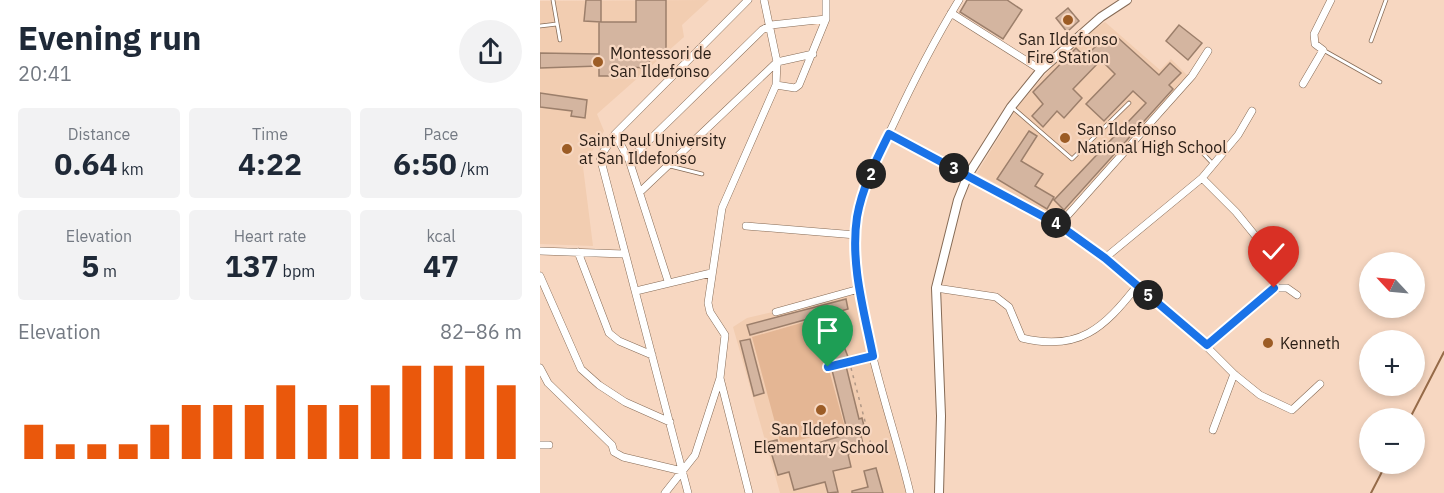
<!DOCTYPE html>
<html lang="en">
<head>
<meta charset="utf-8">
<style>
	:root { --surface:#fff; --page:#f2f2f3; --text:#1f2937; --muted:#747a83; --accent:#ea580c }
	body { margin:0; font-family:"IBM Plex Sans",sans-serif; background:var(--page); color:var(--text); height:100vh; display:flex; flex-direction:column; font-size:22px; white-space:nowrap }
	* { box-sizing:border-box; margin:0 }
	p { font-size:20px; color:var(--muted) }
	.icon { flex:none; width:33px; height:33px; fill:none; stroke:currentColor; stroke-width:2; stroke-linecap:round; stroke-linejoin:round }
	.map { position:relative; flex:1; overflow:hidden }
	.details { display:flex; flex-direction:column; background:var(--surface); width:540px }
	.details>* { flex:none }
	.needle { width:39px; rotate:296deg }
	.buttons { position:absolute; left:819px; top:252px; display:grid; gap:12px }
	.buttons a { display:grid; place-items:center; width:66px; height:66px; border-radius:50%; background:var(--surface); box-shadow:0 3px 9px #0003; font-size:30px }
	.pin { position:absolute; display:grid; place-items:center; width:51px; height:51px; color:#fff; margin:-62px -26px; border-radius:50% 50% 50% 0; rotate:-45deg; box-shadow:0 0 6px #0007 }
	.pin .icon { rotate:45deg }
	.km { position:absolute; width:30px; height:30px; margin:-15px; border-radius:50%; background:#222; color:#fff; font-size:16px; line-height:30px; text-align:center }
	.round { display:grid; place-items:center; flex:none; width:63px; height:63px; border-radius:32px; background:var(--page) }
	.overview { display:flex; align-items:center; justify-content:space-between; height:102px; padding:0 18px }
	h1 { font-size:33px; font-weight:700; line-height:45px }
	.figures { display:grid; grid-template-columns:repeat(3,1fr); gap:9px; height:102px; padding:6px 18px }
	.figures div { display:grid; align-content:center; border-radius:6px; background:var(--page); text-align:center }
	.figures b { font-size:30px; font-weight:700 }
	.figures small { font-size:16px; font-weight:400 }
	.figures p { font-size:16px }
	.chart { height:168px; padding:12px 18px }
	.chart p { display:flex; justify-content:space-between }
	.chart svg { width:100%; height:108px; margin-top:6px; stroke:var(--accent); stroke-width:6 }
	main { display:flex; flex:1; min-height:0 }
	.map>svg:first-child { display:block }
	.built { fill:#f2cdb1 }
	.green { fill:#e4b694 }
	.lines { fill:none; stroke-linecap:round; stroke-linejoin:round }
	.stream { stroke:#966b49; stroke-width:2 }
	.building { fill:#d4b5a0; stroke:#9c7f6b; stroke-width:1.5 }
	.service-casing { stroke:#866b56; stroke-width:4.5 }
	.minor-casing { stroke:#866b56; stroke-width:8 }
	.tertiary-casing { stroke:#866b56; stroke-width:10 }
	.path { stroke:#b19886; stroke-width:1.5; stroke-dasharray:3 4.5; stroke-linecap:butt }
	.service { stroke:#fff; stroke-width:3 }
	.minor { stroke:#fff; stroke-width:7 }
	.tertiary { stroke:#fff; stroke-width:8 }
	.route-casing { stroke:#fff; stroke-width:12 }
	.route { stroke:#1a73e8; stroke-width:8 }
	.poi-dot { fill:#9c5c25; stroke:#f7d7c1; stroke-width:2 }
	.labels { text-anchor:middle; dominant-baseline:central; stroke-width:4.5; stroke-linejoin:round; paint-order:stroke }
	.poi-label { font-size:16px; fill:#291d15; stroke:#f7d7c1; text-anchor:start }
</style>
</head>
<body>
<main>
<section class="details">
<div class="overview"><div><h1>Evening run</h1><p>20:41</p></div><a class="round"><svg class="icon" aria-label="share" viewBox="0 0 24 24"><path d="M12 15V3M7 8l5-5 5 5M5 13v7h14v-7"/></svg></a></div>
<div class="figures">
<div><p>Distance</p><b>0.64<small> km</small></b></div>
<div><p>Time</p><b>4:22</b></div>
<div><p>Pace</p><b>6:50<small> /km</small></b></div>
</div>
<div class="figures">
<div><p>Elevation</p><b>5<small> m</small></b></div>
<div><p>Heart rate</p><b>137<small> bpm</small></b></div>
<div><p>kcal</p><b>47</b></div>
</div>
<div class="chart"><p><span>Elevation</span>82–86 m</p>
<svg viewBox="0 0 160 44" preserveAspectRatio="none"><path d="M5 44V30M15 44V38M25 44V38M35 44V38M45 44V30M55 44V22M65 44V22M75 44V22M85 44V14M95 44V22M105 44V22M115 44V14M125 44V6M135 44V6M145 44V6M155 44V14"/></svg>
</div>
</section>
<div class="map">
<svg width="904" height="493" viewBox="0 0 904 493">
	<rect width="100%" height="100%" fill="#f7d7c1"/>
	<path class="built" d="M169 0 142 25 144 37 57 114 64 131 43 167 53 246 0 244V1Z
		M565 22 620 70 631 59 648 76 518 219 437 173 480 103 533 44Z
		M314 293 366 493H240L193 327 207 318Z"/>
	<path class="green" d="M275 319 305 428 241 445 212 337Z"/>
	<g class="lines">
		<path class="stream" d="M870 418 904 352
			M831 493 846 464"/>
	</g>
	<path class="building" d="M46 0H61V22L44 21Z
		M96 0H126V53H110L109 68 86 67V76H59V66L0 68V53L59 54V22H96Z
		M427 0H467L482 10 463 39 420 12Z
		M528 8 539 21 527 32 516 18Z
		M639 25 662 43 648 60 626 41Z
		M576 36 619 75 630 63 641 73 629 85 633 89 524 210 514 200 606 103 593 91 564 121 546 104 575 74 561 60 533 89 542 98 524 118 517 111 503 127 492 116 503 104 493 92 536 48 545 57 561 41 566 46Z
		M0 93 47 100 45 118 31 116 32 111 0 107Z
		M489 131 497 136 481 161 503 174 495 186 514 197 507 209 457 179Z
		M306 299 308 309 297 312 301 327 297 328 308 357 304 359 287 363 275 317 210 335 207 325Z
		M210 339 224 393 214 396 200 341Z
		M306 366 319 419 322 418 325 430 320 431 324 449 308 454 311 467 293 471 298 492 288 493 285 482 254 490 249 472 238 475 228 442 237 440 241 454 308 434 292 370Z
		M336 468 343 493H312V491L328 487 324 471Z"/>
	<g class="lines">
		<g class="service-casing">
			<path id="service" d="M13 0 20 40
				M0 26 17 24
				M831 41 846 0
				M785 51 840 82
				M473 108 532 159 589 103
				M657 147 673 164
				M130 166 162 174
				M288 367 332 356"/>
		</g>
		<g class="minor-casing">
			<path id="minor" d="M411 13 501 70
				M763 84 783 50 775 44 774 34 791 0
				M236 85 255 88 259 85 286 19V0
				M75 134 89 160 128 281
				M349 134 519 225 565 258 651 331 694 374 720 395 752 410 780 384
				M89 160 222 30 231 25 286 19
				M662 178 696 212 731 255
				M100 192 237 62 273 54
				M519 225 652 76 668 51
				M206 226 316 235
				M0 251 84 254
				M38 252 69 333 79 341 112 355
				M565 258 662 178 698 135 712 111
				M0 276 41 369 59 385 85 402 130 422
				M396 288 456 297 469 307 482 338C539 352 564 328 597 286
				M96 291 171 273
				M236 312 319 289
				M667 345 734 288H747L757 295
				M0 368 8 383 72 445 74 452 83 457 142 471
				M673 430 694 374
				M0 445H9
				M125 493 155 455 180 378
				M148 493 60 157 75 134 208 0
				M209 493 180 378 185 335 170 312 168 303 182 208 236 85 237 62 224 0
				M370 493C352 416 310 308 316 231 319 193 337 159 353 125 373 82 394 41 419 0"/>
		</g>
		<g class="tertiary-casing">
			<path id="tertiary" d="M399 493 401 416 396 288 418 200 428 175 471 107 501 70 561 17 587 0"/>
		</g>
		<path class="path" d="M311 368 332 448"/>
		<use href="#service" class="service"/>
		<use href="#minor" class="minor"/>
		<use href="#tertiary" class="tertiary"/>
	</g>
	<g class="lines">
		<g class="route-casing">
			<path id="route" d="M288 367 333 356C324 311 310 263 317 217 322 188 336 160 349 134L519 225 565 258 667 345 734 288"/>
		</g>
		<use href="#route" class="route"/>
	</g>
	<g class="poi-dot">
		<circle cx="528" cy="20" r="6"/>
		<circle cx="58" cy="62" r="6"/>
		<circle cx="525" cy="138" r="6"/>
		<circle cx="27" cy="149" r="6"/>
		<circle cx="728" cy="343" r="6"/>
		<circle cx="281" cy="410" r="6"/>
	</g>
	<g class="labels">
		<g class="poi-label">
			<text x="528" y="39" text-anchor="middle">San Ildefonso<tspan x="528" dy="18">Fire Station</tspan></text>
			<text x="70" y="53">Montessori de<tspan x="70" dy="18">San Ildefonso</tspan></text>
			<text x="537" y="129">San Ildefonso<tspan x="537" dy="18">National High School</tspan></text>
			<text x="39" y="140">Saint Paul University<tspan x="39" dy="18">at San Ildefonso</tspan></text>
			<text x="740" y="343">Kenneth</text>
			<text x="281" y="429" text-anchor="middle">San Ildefonso<tspan x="281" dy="18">Elementary School</tspan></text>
		</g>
	</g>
</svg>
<div class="buttons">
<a><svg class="needle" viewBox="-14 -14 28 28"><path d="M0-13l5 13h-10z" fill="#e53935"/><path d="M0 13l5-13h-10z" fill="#747a83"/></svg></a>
<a>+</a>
<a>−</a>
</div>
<div class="pin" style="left:288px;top:367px;background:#1e9e55"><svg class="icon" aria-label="arrive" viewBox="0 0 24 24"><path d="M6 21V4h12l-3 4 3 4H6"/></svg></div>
<div class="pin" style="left:734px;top:288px;background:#d93025"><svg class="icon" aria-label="check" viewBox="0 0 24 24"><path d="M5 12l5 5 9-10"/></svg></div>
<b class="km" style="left:331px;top:174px">2</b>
<b class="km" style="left:414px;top:168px">3</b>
<b class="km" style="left:516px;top:223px">4</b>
<b class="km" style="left:608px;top:295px">5</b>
</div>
</main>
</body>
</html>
